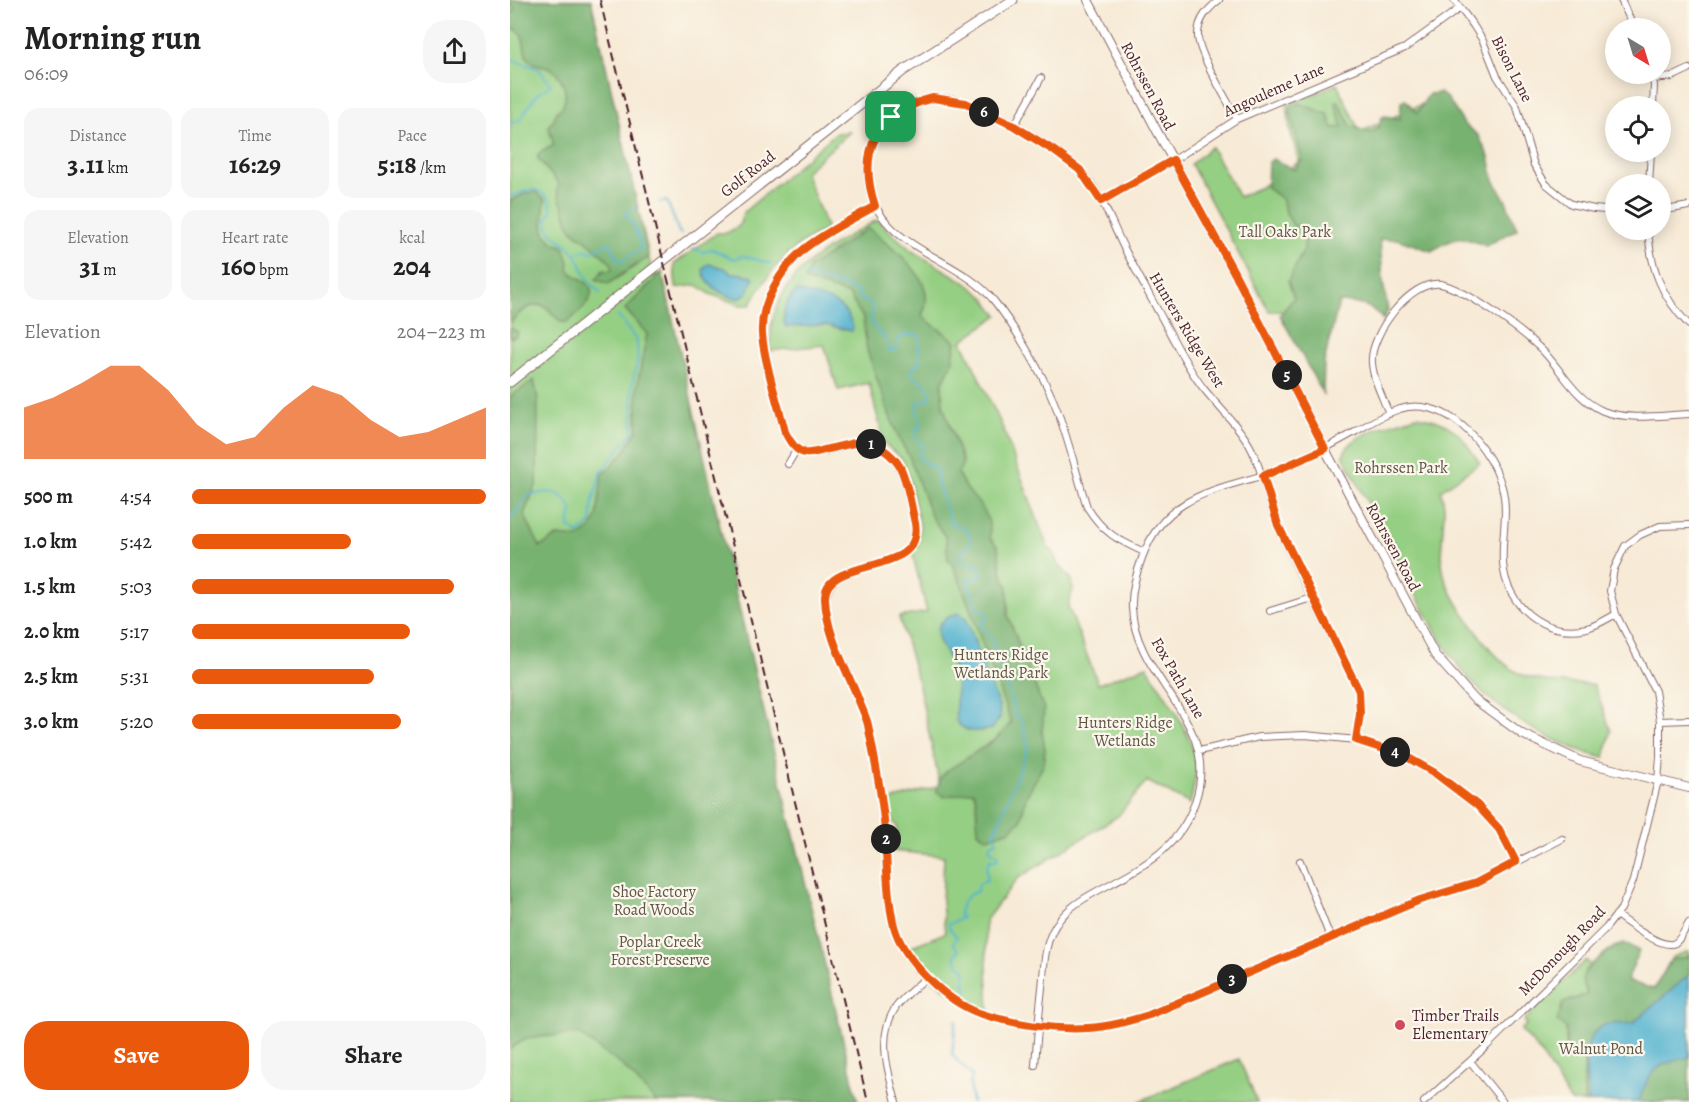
<!DOCTYPE html>
<html lang="en">
<head>
<meta charset="utf-8">
<style>
	:root { --surface:#fff; --page:#f6f6f6; --text:#222; --muted:#767676; --accent:#ea580c }
	body { margin:0; font-family:Alegreya,serif; background:var(--page); color:var(--text); height:100vh; display:flex; flex-direction:column; font-size:22px; white-space:nowrap }
	* { box-sizing:border-box; margin:0 }
	p { font-size:20px; color:var(--muted) }
	.icon { flex:none; width:33px; height:33px; fill:none; stroke:currentColor; stroke-width:2; stroke-linecap:round; stroke-linejoin:round }
	.map { position:relative; flex:1; overflow:hidden }
	.drawer { display:flex; flex-direction:column; background:var(--surface); width:510px }
	.drawer>* { flex:none }
	.needle { width:39px; rotate:142deg }
	.buttons { position:absolute; left:1095px; top:18px; display:grid; gap:12px }
	.buttons a { display:grid; place-items:center; width:66px; height:66px; border-radius:50%; background:var(--surface); box-shadow:0 3px 15px #0003; font-size:30px }
	.pin { position:absolute; display:grid; place-items:center; width:51px; height:51px; color:#fff; margin:-26px; border-radius:12px; box-shadow:0 3px 9px #0006 }
	.km { position:absolute; width:30px; height:30px; margin:-15px; border-radius:50%; background:#222; color:#fff; font-size:16px; line-height:30px; text-align:center }
	.round { display:grid; place-items:center; flex:none; width:63px; height:63px; border-radius:24px; background:var(--page) }
	.summary { display:flex; align-items:center; justify-content:space-between; height:102px; padding:0 24px }
	h1 { font-size:33px; font-weight:700; line-height:45px }
	.metrics { display:grid; grid-template-columns:repeat(3,1fr); gap:9px; height:102px; padding:6px 24px }
	.metrics div { display:grid; align-content:center; border-radius:15px; background:var(--page); text-align:center }
	.metrics b { font-size:26px; font-weight:700 }
	.metrics small { font-size:16px; font-weight:400 }
	.metrics p { font-size:16px }
	.chart { height:168px; padding:12px 24px }
	.chart p { display:flex; justify-content:space-between }
	.chart svg { width:100%; height:108px; margin-top:6px; fill:var(--accent); opacity:.7 }
	.primary-button { display:flex; gap:12px; margin-top:auto; padding:12px 24px }
	.primary-button a { flex:1; height:69px; border-radius:24px; background:var(--accent); color:#fff; font-size:24px; font-weight:700; line-height:69px; text-align:center }
	.primary-button a+a { background:var(--page); color:var(--text) }
	ul { padding:0 24px; list-style:none; font-size:20px }
	li { display:grid; grid-template-columns:96px 72px 1fr; align-items:center; height:45px }
	li i { height:15px; border-radius:8px; background:var(--accent) }
	main { display:flex; flex:1; min-height:0 }
	.map>svg:first-child { display:block }
	.green { fill:#95cf83; stroke:#707757; stroke-width:1.5 }
	.forest { fill:#78b271; stroke:#61684e; stroke-width:1.5 }
	.water { fill:#50b1cf; stroke:#4d687d; stroke-width:1.5 }
	.lines { fill:none; stroke-linecap:round; stroke-linejoin:round }
	.stream { stroke:#50b1cf; stroke-width:2 }
	.minor-casing { stroke:#876667; stroke-width:8 }
	.tertiary-casing { stroke:#876667; stroke-width:10 }
	.secondary-casing { stroke:#876667; stroke-width:11 }
	.minor { stroke:#fff; stroke-width:6 }
	.tertiary { stroke:#fff; stroke-width:8 }
	.secondary { stroke:#fff; stroke-width:9 }
	.rail { stroke:#4a1f2b; stroke-width:2; stroke-dasharray:9 4.5; stroke-linecap:butt }
	.route-casing { stroke:#fff; stroke-width:12 }
	.route { stroke:#ea580c; stroke-width:8 }
	.poi-dot { fill:#d1495b; stroke:#fbf7ec; stroke-width:2 }
	.labels { text-anchor:middle; dominant-baseline:central; stroke-width:4.5; stroke-linejoin:round; paint-order:stroke }
	.street-label { font-size:16px; fill:#4a1f2b; stroke:#fbf7ec }
	.park-label { font-size:16px; fill:#605445; stroke:#fbf7ec }
	.poi-label { font-size:16px; fill:#4a1f2b; stroke:#fbf7ec; text-anchor:start }
</style>
</head>
<body>
<main>
<section class="drawer">
<div class="summary"><div><h1>Morning run</h1><p>06:09</p></div><a class="round"><svg class="icon" aria-label="share" viewBox="0 0 24 24"><path d="M12 15V3M7 8l5-5 5 5M5 13v7h14v-7"/></svg></a></div>
<div class="metrics">
<div><p>Distance</p><b>3.11<small> km</small></b></div>
<div><p>Time</p><b>16:29</b></div>
<div><p>Pace</p><b>5:18<small> /km</small></b></div>
</div>
<div class="metrics">
<div><p>Elevation</p><b>31<small> m</small></b></div>
<div><p>Heart rate</p><b>160<small> bpm</small></b></div>
<div><p>kcal</p><b>204</b></div>
</div>
<div class="chart"><p><span>Elevation</span>204–223 m</p>
<svg viewBox="0 0 160 44" preserveAspectRatio="none"><path d="M0 44V23L10 19L20 13L30 6L40 6L50 16L60 30L70 38L80 35L90 23L100 14L110 18L120 28L130 35L140 33L150 28L160 23V44z"/></svg>
</div>
<ul>
<li><b>500 m</b>4:54<i style="width:100%"></i></li>
<li><b>1.0 km</b>5:42<i style="width:54%"></i></li>
<li><b>1.5 km</b>5:03<i style="width:89%"></i></li>
<li><b>2.0 km</b>5:17<i style="width:74%"></i></li>
<li><b>2.5 km</b>5:31<i style="width:62%"></i></li>
<li><b>3.0 km</b>5:20<i style="width:71%"></i></li>
</ul>
<div class="primary-button"><a>Save</a><a>Share</a></div>
</section>
<div class="map">
<svg width="1179" height="1102" viewBox="0 0 1179 1102">
	<rect width="100%" height="100%" fill="#fbf7ec"/>
	<filter id="ink" filterUnits="userSpaceOnUse"><feTurbulence type="fractalNoise" baseFrequency=".0167" numOctaves="2"/><feDisplacementMap in="SourceGraphic" scale="12" xChannelSelector="R" yChannelSelector="G"/><feConvolveMatrix kernelMatrix="1 2 1 2 8 2 1 2 1" color-interpolation-filters="sRGB"/></filter>
	<filter id="wash" filterUnits="userSpaceOnUse"><feTurbulence type="fractalNoise" baseFrequency=".008" numOctaves="4" result="noise"/><feDisplacementMap in="SourceGraphic" scale="24" xChannelSelector="R" yChannelSelector="G"/><feGaussianBlur stdDeviation="1.35" result="paint"/><feColorMatrix in="noise" values="0 0 0 0 0 0 0 0 0 0 0 0 0 0 0 0 0 1.4 0 .05"/><feComposite in="paint" operator="in"/></filter>
	<g filter="url(#wash)">
		<rect width="100%" height="100%" fill="#f7ead6"/>
		<path class="green" d="M0 0H81L143 276 146 274 209 525 345 1102H0Z
			M827 84 850 132 919 101 935 97 946 173 875 212 795 312 759 311 681 164 701 147 729 197 751 187 789 162 780 129 777 105Z
			M340 132 295 172 317 229C276 248 262 268 240 305H230L200 294 187 285 166 288 164 264 207 233H217L229 226 234 212 326 133Z
			M367 220 402 251 455 282 474 297 488 315 452 341 492 426 538 548 543 551 547 563 562 580 563 589 558 606 588 684 637 666C654 695 678 725 685 758 688 773 683 789 680 804L637 781 608 816 507 879 475 921 479 1012C453 1006 409 973 397 948L435 933 432 902 434 856 382 851V845L388 836 387 826 381 819 378 801 430 786 409 686 389 617 417 612 402 552 409 541 410 524 397 469 393 460 374 443 359 383 328 390 314 345 260 351C261 340 260 328 263 318 278 265 323 245 367 220Z
			M907 416C944 422 950 434 970 463L931 490C932 496 934 502 934 508 934 530 928 557 935 578 943 602 981 656 1003 670 1025 684 1059 683 1084 685L1101 731 1094 758C1049 746 1005 723 971 691 941 664 915 613 897 577 875 536 854 496 833 455 842 432 885 423 907 416Z
			M1179 951V1102H1061L1030 1052 1011 1030 1017 1024 1014 1020 1076 960 1122 1007 1144 991 1162 957Z
			M729 1059 747 1102H628Z"/>
		<path class="forest" d="M0 0H81L139 257 98 284 86 279 94 269 97 272 102 268 101 263 76 240 65 233 59 225 47 190 49 184 28 159V154L44 145 38 126 44 120 46 112C62 104 55 78 42 69 35 64 22 67 17 57 11 44 18 33 0 27V12H4L5 9 0 3Z
			M930 93 938 99 954 124 968 135 979 157 984 180 996 201 1007 229 976 246C947 234 948 237 921 251L887 239H870L873 282 878 311 873 320C862 304 847 303 829 302L814 362 813 394 770 315 784 298 778 281 794 249 795 229 783 226 774 209 773 200 757 188 758 163 763 159 785 170 792 159 780 112 781 107 790 103 818 114 823 128 832 127 825 102 828 101 841 126 860 133 868 129 871 118 875 116 890 119 891 102 895 99 907 113 919 94Z
			M27 192 35 200C33 223 27 238 54 247L59 262 58 269C63 276 70 278 77 283 91 296 67 314 58 322H51C45 318 42 312 37 308 25 299 5 314 0 325L2 329 8 332 6 336 0 338V201L16 193Z
			M358 228C378 245 420 273 416 302 416 307 413 312 412 316 422 326 435 331 446 342L442 364 432 384 433 405 453 463 448 473C457 499 482 504 480 538L488 547 492 573 498 588V616L534 709 532 731 535 749 533 766 516 797 511 820 500 830 478 838 468 832 466 799 463 791 435 797 426 791 431 777 438 770 486 739 501 723 451 584 443 566 438 560 436 538 421 516 399 456 390 441 378 411 357 350 353 318 339 295 295 280 300 267Z
			M152 272 216 553 348 1102H146L114 1067 68 1034 17 1038 0 1049V397L24 380 28 400 27 483 14 514 30 547 48 536 68 538 81 528 87 517 92 475 114 452 127 430V386L137 334 115 309Z
			M1113 943 1129 951 1117 981 1144 989 1161 960 1177 957 1179 954V1102H1074V1054L1061 1055 1056 1044V1028L1047 1021 1053 1003 1077 994C1075 988 1071 982 1073 976 1076 966 1103 946 1113 943Z"/>
		<path class="water" d="M198 264 215 268 222 274 227 273 244 277 238 292 229 299C213 295 196 287 193 270Z
			M287 291C312 298 335 299 343 327L342 331 315 325 276 327C270 316 277 297 287 291Z
			M448 613 456 618 489 707 490 718 482 729C467 732 456 734 446 721 444 706 449 689 446 674 441 654 406 626 448 613Z
			M1179 975V1057C1143 1066 1142 1068 1128 1102H1079C1077 1079 1067 1036 1095 1025 1104 1022 1114 1025 1123 1023Z"/>
		<g class="lines">
			<path class="stream" d="M0 59 29 69 41 85 27 94 9 121 0 123
				M0 197C6 195 13 191 19 190 30 187 43 200 41 211 41 213 37 219 36 220 42 242 52 237 64 252 69 258 71 267 75 274 79 281 85 287 90 293
				M150 202 157 201 169 232 171 234
				M183 249 194 252 202 249 224 259 233 256 262 264
				M66 253 76 250 82 252 98 243 101 244 108 260 112 261 132 248 122 221 114 214 126 207
				M293 275 331 285 348 292 351 300 358 301 363 308C356 332 372 328 376 341 378 344 378 348 379 351L386 349 387 340 398 334 409 335V363L400 371C406 381 419 382 421 396L417 401H410L407 403 409 421 412 424 411 427 406 429C405 437 406 440 413 445L409 457 417 465 425 467 428 475 427 482 440 521 444 525C455 525 464 535 459 546 456 551 451 553 449 558L454 563C464 563 468 564 473 574L465 579 461 578 457 582C460 594 467 592 465 607L476 612 477 619 471 623C472 631 480 631 482 639 485 650 486 663 494 672L506 717 512 721 518 748 484 834 487 842 482 843 479 848 482 852 486 853 488 859 483 861 481 859C474 867 478 871 477 880L469 884 467 891C455 896 451 902 449 915L452 918 439 924V928L447 937 443 943 449 951 445 955 447 962 456 971 454 978 457 992
				M0 519 19 495C42 491 49 488 62 509L59 527 68 534 81 523 83 501 91 472 123 432 122 386 128 359 127 341 108 316
				M446 1021 442 1054C448 1063 455 1068 462 1076L460 1084 462 1102"/>
		</g>
	</g>
	<g filter="url(#ink)">
		<g class="lines">
			<g class="minor-casing">
				<path id="minor" d="M709 0C698 9 688 19 688 35 687 52 718 101 727 119
					M944 0 963 25 973 41 987 76 1007 107 1024 165 1036 184 1061 204 1084 209 1106 211
					M1111 0 1124 28
					M1141 74 1144 85 1143 106
					M1143 79 1162 77 1179 69
					M504 126 531 78
					M1139 184 1141 152
					M591 201 664 160 727 119 895 48 950 8
					M365 206C342 219 316 231 296 248 272 268 250 302 252 334 253 350 259 367 263 383 268 402 269 432 285 447 313 473 376 399 397 492 400 504 405 517 405 529 406 582 307 549 316 611 321 641 337 670 348 698 352 708 357 718 358 728 363 758 371 789 374 820 377 853 375 893 384 925 393 961 435 999 468 1012 496 1023 548 1030 579 1028 599 1027 619 1020 639 1015L910 900 966 883 1052 839
					M1150 211 1179 206
					M1138 230C1141 269 1151 296 1179 325
					M879 414C873 398 863 380 862 363 859 336 900 279 931 284 957 290 1013 331 1033 351 1053 372 1065 399 1093 411 1119 421 1152 415 1179 414
					M278 464 287 449
					M634 552C608 540 593 533 577 507 566 473 558 436 544 402 531 371 506 329 485 302 450 257 373 250 359 188 354 163 360 135 380 118 396 103 419 96 440 99 469 103 549 149 570 170 591 191 601 222 614 248 627 273 641 298 654 322 666 344 678 369 694 389 709 408 732 429 742 450 754 475 758 503 769 529 793 584 822 638 849 691L850 714 847 740
					M760 611 802 598
					M1150 721 1179 720
					M689 751 749 737 795 735 847 740 895 756 925 773 967 805 989 829 1006 862
					M790 861 820 937
					M1106 915C1118 923 1152 950 1165 943 1171 939 1175 929 1179 923
					M960 1061 993 1102
					M525 1065C527 1039 529 1014 532 988 534 969 534 949 542 932 552 911 569 901 589 890 630 868 669 850 685 802 713 721 625 681 622 608 621 591 626 574 632 558 640 536 654 516 674 504 705 485 743 481 776 467 800 457 822 445 845 432 859 424 875 413 890 409 909 403 929 409 945 420 966 435 985 462 992 487 999 512 991 538 993 563 996 606 1034 638 1077 628 1088 625 1097 619 1106 614
					M386 1102C378 1071 366 1036 386 1007 394 996 407 986 417 977
					M914 1102 977 1046 1096 928 1111 909 1123 881 1148 781 1150 757V721L1145 691 1106 614 1100 591 1104 569 1115 546 1130 535 1150 526 1179 525"/>
			</g>
			<g class="tertiary-casing">
				<path id="tertiary" d="M578 0 647 131 725 274 815 449 925 655 964 699 1012 734 1070 761 1179 788"/>
			</g>
			<g class="secondary-casing">
				<path id="secondary" d="M0 382 393 71 503 0"/>
			</g>
			<use href="#minor" class="minor"/>
			<use href="#tertiary" class="tertiary"/>
			<use href="#secondary" class="secondary"/>
			<path class="rail" d="M90 0 358 1102"/>
		</g>
	</g>
	<g class="lines" filter="url(#ink)">
		<g class="route-casing">
			<path id="route" d="M423 98 456 103 504 126 543 150 570 170 591 201 663 160 725 274 815 449 753 476 768 525 849 691 850 714 846 740 895 756 925 773 967 805 989 829 1006 862 966 883 910 900 639 1015C619 1021 599 1027 578 1028 543 1030 502 1024 469 1013 436 1001 393 960 384 926 376 894 377 853 374 820 371 789 364 756 358 725 356 716 351 707 348 698 335 667 316 633 315 598 314 555 415 578 405 523 401 506 398 483 390 467 383 455 366 441 351 442 341 443 329 447 318 449 311 451 302 454 295 453 285 451 279 440 275 432 268 403 254 363 252 334 250 303 271 269 294 249 315 232 341 220 365 206 347 151 366 112 423 98Z"/>
		</g>
		<use href="#route" class="route"/>
	</g>
	<circle class="poi-dot" cx="890" cy="1025" r="6"/>
	<g class="labels">
		<g class="street-label">
			<text transform="translate(1002 69) rotate(63)">Bison Lane</text>
			<text transform="translate(638 86) rotate(62)">Rohrssen Road</text>
			<text transform="translate(764 90) rotate(-24)">Angouleme Lane</text>
			<text transform="translate(238 174) rotate(-38)">Golf Road</text>
			<text transform="translate(677 330) rotate(59)">Hunters Ridge West</text>
			<text transform="translate(883 547) rotate(62)">Rohrssen Road</text>
			<text transform="translate(668 678) rotate(60)">Fox Path Lane</text>
			<text transform="translate(1052 951) rotate(-46)">McDonough Road</text>
		</g>
		<g class="park-label">
			<text x="775" y="232">Tall Oaks Park</text>
			<text x="891" y="468">Rohrssen Park</text>
			<text x="491" y="655">Hunters Ridge<tspan x="491" dy="18">Wetlands Park</tspan></text>
			<text x="615" y="723">Hunters Ridge<tspan x="615" dy="18">Wetlands</tspan></text>
			<text x="144" y="892">Shoe Factory<tspan x="144" dy="18">Road Woods</tspan></text>
			<text x="150" y="942">Poplar Creek<tspan x="150" dy="18">Forest Preserve</tspan></text>
			<text x="1091" y="1049">Walnut Pond</text>
		</g>
		<g class="poi-label">
			<text x="902" y="1016">Timber Trails<tspan x="902" dy="18">Elementary</tspan></text>
		</g>
	</g>
</svg>
<div class="buttons">
<a><svg class="needle" viewBox="-14 -14 28 28"><path d="M0-13l5 13h-10z" fill="#e53935"/><path d="M0 13l5-13h-10z" fill="#767676"/></svg></a>
<a><svg class="icon" aria-label="locate" viewBox="0 0 24 24"><circle cx="12" cy="12" r="6"/><path d="M12 2v4M12 18v4M2 12h4M18 12h4"/></svg></a>
<a><svg class="icon" aria-label="layers" viewBox="0 0 24 24"><path d="M12 4l9 5-9 5-9-5zM3 14l9 5 9-5"/></svg></a>
</div>
<div class="pin" style="left:381px;top:117px;background:#1e9e55"><svg class="icon" aria-label="arrive" viewBox="0 0 24 24"><path d="M6 21V4h12l-3 4 3 4H6"/></svg></div>
<b class="km" style="left:361px;top:444px">1</b>
<b class="km" style="left:376px;top:839px">2</b>
<b class="km" style="left:722px;top:979px">3</b>
<b class="km" style="left:885px;top:752px">4</b>
<b class="km" style="left:777px;top:375px">5</b>
<b class="km" style="left:474px;top:112px">6</b>
</div>
</main>
</body>
</html>
